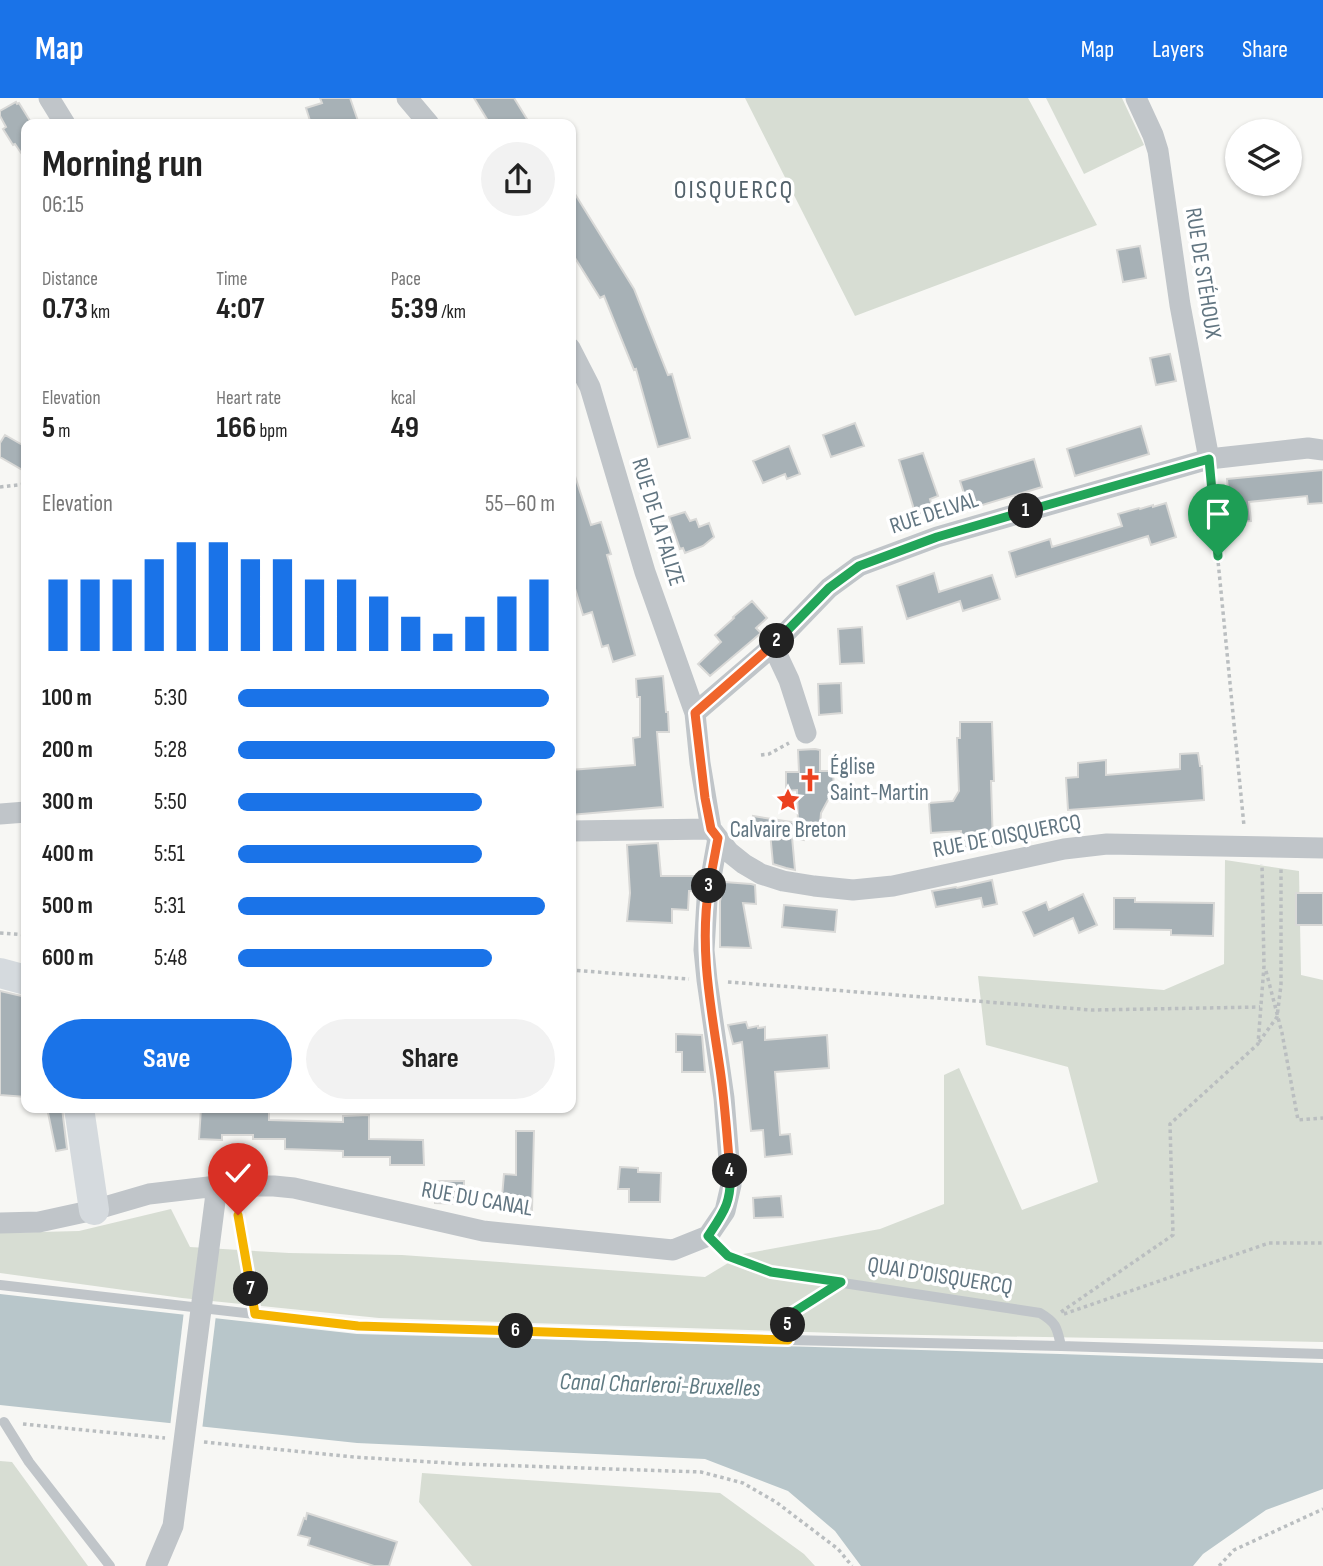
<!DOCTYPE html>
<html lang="en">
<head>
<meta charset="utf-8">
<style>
	:root { --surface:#fff; --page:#f2f2f2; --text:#222; --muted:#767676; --accent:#1a73e8 }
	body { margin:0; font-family:"Sofia Sans Condensed",sans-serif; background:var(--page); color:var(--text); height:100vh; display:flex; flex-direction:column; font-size:26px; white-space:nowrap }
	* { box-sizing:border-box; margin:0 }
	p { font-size:23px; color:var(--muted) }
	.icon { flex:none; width:38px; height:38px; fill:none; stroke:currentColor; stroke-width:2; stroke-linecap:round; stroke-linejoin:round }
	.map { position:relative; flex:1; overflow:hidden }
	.sheet { position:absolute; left:21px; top:21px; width:555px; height:994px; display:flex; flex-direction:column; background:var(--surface); border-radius:14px; box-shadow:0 2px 5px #0004 }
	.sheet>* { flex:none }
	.fabs { position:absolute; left:1225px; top:21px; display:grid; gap:14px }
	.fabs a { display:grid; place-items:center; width:77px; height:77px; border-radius:50%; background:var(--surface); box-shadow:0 2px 5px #0004; font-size:35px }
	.pin { position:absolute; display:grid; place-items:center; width:60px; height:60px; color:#fff; margin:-72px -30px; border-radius:50% 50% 50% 0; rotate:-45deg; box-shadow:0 0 7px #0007 }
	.pin .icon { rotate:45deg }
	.km { position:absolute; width:35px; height:35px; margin:-18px; border-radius:50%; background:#222; color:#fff; font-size:19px; line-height:35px; text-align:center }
	.round { display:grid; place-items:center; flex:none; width:74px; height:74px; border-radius:37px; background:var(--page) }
	.headline { display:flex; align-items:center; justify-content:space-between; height:119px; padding:0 21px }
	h1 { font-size:38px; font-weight:700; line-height:52px }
	.stats { display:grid; grid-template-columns:repeat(3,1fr); gap:10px; height:119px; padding:7px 21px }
	.stats div { display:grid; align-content:center }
	.stats b { font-size:30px; font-weight:700 }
	.stats small { font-size:19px; font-weight:400 }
	.stats p { font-size:19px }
	.chart { height:196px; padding:14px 21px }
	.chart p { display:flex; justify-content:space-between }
	.chart svg { width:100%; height:126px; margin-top:7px; stroke:var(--accent); stroke-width:6 }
	.action { display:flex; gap:14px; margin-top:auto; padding:14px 21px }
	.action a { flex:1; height:80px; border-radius:42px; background:var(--accent); color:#fff; font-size:28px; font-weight:700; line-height:80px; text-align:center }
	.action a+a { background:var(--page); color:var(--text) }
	ul { padding:0 21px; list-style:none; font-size:23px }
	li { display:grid; grid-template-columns:112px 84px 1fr; align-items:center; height:52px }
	li i { height:18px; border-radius:9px; background:var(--accent) }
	header { display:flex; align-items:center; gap:42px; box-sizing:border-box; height:98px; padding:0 35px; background:var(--accent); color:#fff }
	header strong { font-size:33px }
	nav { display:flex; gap:38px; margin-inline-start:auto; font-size:24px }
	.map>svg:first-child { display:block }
	.green { fill:#d7ddd3 }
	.water { fill:#b8c6ca }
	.pier { fill:#f7f7f4 }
	.building { fill:#a7b1b6; stroke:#d9d9d7; stroke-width:2 }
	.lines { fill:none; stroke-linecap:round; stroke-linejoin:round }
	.path { stroke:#babec0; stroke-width:3.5; stroke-dasharray:3.5 3.5; stroke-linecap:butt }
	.lane { stroke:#c0c5c9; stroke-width:10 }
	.street { stroke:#c0c5c9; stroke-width:21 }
	.secondary { stroke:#d5dade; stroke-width:30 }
	.split-1-casing { stroke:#fff; stroke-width:14 }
	.split-2-casing { stroke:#fff; stroke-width:14 }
	.split-3-casing { stroke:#fff; stroke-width:14 }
	.split-4-casing { stroke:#fff; stroke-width:14 }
	.split-5-casing { stroke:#fff; stroke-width:14 }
	.split-6-casing { stroke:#fff; stroke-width:14 }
	.split-7-casing { stroke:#fff; stroke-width:14 }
	.split-8-casing { stroke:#fff; stroke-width:14 }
	.split-1 { stroke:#22a559; stroke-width:9 }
	.split-2 { stroke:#22a559; stroke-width:9 }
	.split-3 { stroke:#f0652b; stroke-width:9 }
	.split-4 { stroke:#f0652b; stroke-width:9 }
	.split-5 { stroke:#22a559; stroke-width:9 }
	.split-6 { stroke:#f5b400; stroke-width:9 }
	.split-7 { stroke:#f5b400; stroke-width:9 }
	.split-8 { stroke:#f5b400; stroke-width:9 }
	.labels { text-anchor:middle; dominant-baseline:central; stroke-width:7; stroke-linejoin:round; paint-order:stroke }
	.street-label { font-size:23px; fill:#617581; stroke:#fff }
	.poi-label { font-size:23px; fill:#617581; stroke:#fff; text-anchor:start }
	.water-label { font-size:24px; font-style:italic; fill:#607b83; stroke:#fff }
	.quarter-label { font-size:26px; letter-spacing:2px; fill:#53626b; stroke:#fff }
</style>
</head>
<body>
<header>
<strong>Map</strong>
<nav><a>Map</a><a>Layers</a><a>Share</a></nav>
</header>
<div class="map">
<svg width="1323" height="1468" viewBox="0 0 1323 1468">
	<rect width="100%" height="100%" fill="#f7f7f4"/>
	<path class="green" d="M745 0H1028L1097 127 855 218Z
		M1046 0H1122L1144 47 1084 76Z
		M1225 762 1299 773 1301 877 1323 882V1244L867 1236 379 1220 182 1200 0 1175V1135L79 1133 171 1111 190 1149 289 1155 402 1157 705 1179 743 1156 880 1131 944 1106V977L959 970 1022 1112 1098 1084 1068 969 986 947 978 878 1164 892 1224 866Z
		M0 1363 12 1364 88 1468H0Z
		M422 1375 720 1395 804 1456 815 1468H472L419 1404Z"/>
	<path class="water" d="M0 1196 357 1236 1060 1256 1323 1265V1391L1266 1412 1203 1456 1193 1468H861L835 1433 788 1393 705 1361 357 1345 0 1307Z"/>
	<path class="pier" d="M184 1213 216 1217 202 1332 170 1329Z"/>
	<path class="building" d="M320 0H350L359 26H311L306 10 322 5Z
		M474 0H514L530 26H490Z
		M16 4 17 6 19 5 32 26H26V62L15 46 13 47 3 31 6 29 0 18V13Z
		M570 88 634 191 668 277 672 276 690 340 658 349 636 271 634 272 604 198 600 200 570 152Z
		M1140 148 1146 180 1123 184 1117 152Z
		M1170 256 1176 283 1156 287 1150 260Z
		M855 325 864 348 831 359 823 337Z
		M1141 328 1149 356 1075 378 1067 351Z
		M5 337 26 349V374L0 359V345Z
		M789 348 800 376 787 381 785 376 763 385 753 363Z
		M923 355 938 398 930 401 933 412 916 418 899 362Z
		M1034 361 1042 389 969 411 960 383Z
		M1323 372V405L1308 406 1307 398 1249 404 1251 423 1231 424 1227 381Z
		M574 375 591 427 601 424 611 456 607 457 635 557 613 564 608 547 602 549 592 514 583 517 570 474V376Z
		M1166 405 1176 439 1151 447 1148 438 1016 479 1009 454 1050 441 1052 449 1122 428 1118 416 1139 410 1140 411 1153 407V409Z
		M685 414 690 423 696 421 699 429 709 425 714 439 703 448 685 455 683 450 680 451 669 419Z
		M934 475 939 494 992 477 1000 501 963 513 960 503 907 521 897 488Z
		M752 503 767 520 756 530 761 535 710 578 698 566 721 544 715 537 734 520 733 519Z
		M862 529 864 565 840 566 838 531Z
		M663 578 666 614H668L669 634H657L663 709 570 717V672L635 667 633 640 640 639V599H637L636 581Z
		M841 585 842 615 819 617 818 586Z
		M960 624H992L994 683H991L993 748 967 751 962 747 961 733 931 735 929 705 953 703 959 693 957 640H960Z
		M815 651 820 652V673H833L834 691H831V702H828L821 715 819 739 805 737 804 742 792 739 795 772 786 770 773 766 770 734 751 730 753 718 798 725 797 692 786 693V674H799L798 652Z
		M1198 655 1200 668H1202L1204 702 1068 712 1066 680 1078 679V665L1106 662V677L1180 671V656Z
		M658 745 661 778H698L695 793H689L688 812 672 811V825L627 823 630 795 627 747Z
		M992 782 997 806 983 809 981 800 936 809 932 793 956 789 957 790Z
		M724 784 751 786 755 787 756 806 743 805 751 850 720 849V803Z
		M1296 795H1323V827H1296Z
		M1083 796 1097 827 1079 835 1073 820 1034 838 1023 814 1046 804 1049 812Z
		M1114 800H1135V804L1214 805 1213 838 1171 837V832L1114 831Z
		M784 807 837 812 835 834 782 829Z
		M0 893 26 899V999L0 997Z
		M746 924 748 930 758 928V930L765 929V942L827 937 829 970 775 974 780 1037 790 1036 792 1056 765 1059 763 1032 751 1033 742 944 733 946 728 927Z
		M676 936 702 937 705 974H682V954H676Z
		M47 1010H62L67 1051 56 1053Z
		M201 1010H269V1022L343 1024V1018L369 1017V1041L423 1042 424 1067H390V1059H343V1053L285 1051V1041H253V1037H222V1042L199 1041Z
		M516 1033H534L532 1112 489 1108 490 1099H502L504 1076 516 1077Z
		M620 1069 638 1070V1074L661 1075 660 1104H629V1091H618Z
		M435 1083H464V1106L435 1105Z
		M781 1098 783 1119 754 1120 753 1100Z
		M307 1415 397 1444 389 1468H374L308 1447 310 1440 298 1437 304 1420 306 1421Z"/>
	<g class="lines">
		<path class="path" d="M1210 381 1244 728
			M0 389 26 386
			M761 657 769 656 789 645
			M0 835 26 837
			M23 855 26 837
			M570 872 689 881
			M1266 873 1282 935 1298 1022 1323 1020
			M728 884 1092 912 1260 909
			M1259 944 1277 919 1281 887V769
			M232 1116 238 1117 252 1201
			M1061 1214 1173 1137 1170 1026 1258 946 1264 868 1262 766
			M1064 1216 1269 1145H1323
			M788 1229 789 1217 822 1196
			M23 1326 165 1340
			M204 1344 354 1359 463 1366 701 1374 743 1385 776 1404 838 1451 852 1468
			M1219 1468 1234 1452 1323 1411"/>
		<path class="lane" d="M708 1138 728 1158 771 1174 1040 1215C1057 1225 1057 1230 1061 1248
			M0 1187 358 1228 788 1242 1061 1248 1323 1256
			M4 1324 29 1364 110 1468"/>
		<path class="street" d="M49 0 65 26
			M407 0 429 26
			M1136 0 1153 37 1158 53 1180 207 1209 361
			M570 250 590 289 645 474 695 615 700 665 711 731 729 754 744 766 761 776 783 783 814 788 853 792 893 788 1064 751 1107 746 1323 750
			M773 548 789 582 806 635
			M695 615 773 548 829 490 859 468 937 439 1209 361 1308 350 1323 352
			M0 716 26 714
			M570 733 711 731
			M0 1125 39 1124 94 1112 149 1096 217 1088H274L294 1090 483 1133 673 1152 708 1138 725 1113 731 1087 724 1000 707 882 704 852 707 802 718 740
			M156 1468 173 1428 217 1088"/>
		<path class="secondary" d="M0 875 26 882
			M79 1010 94 1112"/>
	</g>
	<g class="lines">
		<g class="split-1-casing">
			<path id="split-1" d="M1026 413 1209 361 1218 458"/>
		</g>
		<g class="split-2-casing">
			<path id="split-2" d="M777 543 829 490 859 468 937 439 1026 413"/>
		</g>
		<g class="split-3-casing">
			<path id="split-3" d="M709 788 718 740 711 731 705 700 695 615 777 543"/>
		</g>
		<g class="split-4-casing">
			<path id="split-4" d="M709 788C699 851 711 909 720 971 725 1005 727 1039 730 1073"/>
		</g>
		<g class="split-5-casing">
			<path id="split-5" d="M730 1073C732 1104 724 1114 708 1138L728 1158 771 1174 841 1184 789 1217 788 1227"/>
		</g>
		<g class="split-6-casing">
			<path id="split-6" d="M516 1233 788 1242V1227"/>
		</g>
		<g class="split-7-casing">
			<path id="split-7" d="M251 1191 255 1216 358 1228 516 1233"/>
		</g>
		<g class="split-8-casing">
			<path id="split-8" d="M238 1117 251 1191"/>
		</g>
		<use href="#split-1" class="split-1"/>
		<use href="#split-2" class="split-2"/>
		<use href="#split-3" class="split-3"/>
		<use href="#split-4" class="split-4"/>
		<use href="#split-5" class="split-5"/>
		<use href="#split-6" class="split-6"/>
		<use href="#split-7" class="split-7"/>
		<use href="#split-8" class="split-8"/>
	</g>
	<defs>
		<g id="church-bare" transform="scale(1.89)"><path d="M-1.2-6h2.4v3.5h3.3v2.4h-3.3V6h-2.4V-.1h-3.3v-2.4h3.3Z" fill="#ec411f" stroke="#fff" stroke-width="2.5" paint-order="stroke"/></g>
		<g id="sight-bare" transform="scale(1.89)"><path d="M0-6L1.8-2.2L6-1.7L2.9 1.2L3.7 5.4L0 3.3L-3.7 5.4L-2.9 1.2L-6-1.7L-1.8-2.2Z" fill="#ec411f" stroke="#fff" stroke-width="2.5" paint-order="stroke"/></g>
	</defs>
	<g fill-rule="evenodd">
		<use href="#church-bare" x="810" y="682"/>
		<use href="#sight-bare" x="788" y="702"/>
	</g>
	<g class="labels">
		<g class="street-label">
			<text transform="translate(1203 175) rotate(81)">RUE DE STÉHOUX</text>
			<text transform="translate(934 415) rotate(-18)">RUE DELVAL</text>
			<text transform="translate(658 424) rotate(73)">RUE DE LA FALIZE</text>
			<text transform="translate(1007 738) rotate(-11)">RUE DE OISQUERCQ</text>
			<text transform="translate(477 1101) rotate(10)">RUE DU CANAL</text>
			<text transform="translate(940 1178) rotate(9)">QUAI D'OISQUERCQ</text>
		</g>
		<g class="poi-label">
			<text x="830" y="669">Église<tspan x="830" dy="26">Saint-Martin</tspan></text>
			<text x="788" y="732" text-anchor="middle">Calvaire Breton</text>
		</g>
		<g class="water-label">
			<text transform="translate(660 1287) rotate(2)">Canal Charleroi-Bruxelles</text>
		</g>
		<g class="quarter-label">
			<text x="734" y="92">OISQUERCQ</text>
		</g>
	</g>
</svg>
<div class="fabs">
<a><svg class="icon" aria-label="layers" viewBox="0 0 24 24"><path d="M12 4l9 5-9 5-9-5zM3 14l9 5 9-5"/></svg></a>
</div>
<div class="pin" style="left:1218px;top:458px;background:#1e9e55"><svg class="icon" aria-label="arrive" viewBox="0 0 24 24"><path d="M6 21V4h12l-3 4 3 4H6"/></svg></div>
<div class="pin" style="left:238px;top:1117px;background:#d93025"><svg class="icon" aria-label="check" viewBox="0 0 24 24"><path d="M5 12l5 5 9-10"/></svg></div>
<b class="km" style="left:1026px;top:413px">1</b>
<b class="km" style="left:777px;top:543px">2</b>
<b class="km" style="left:709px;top:788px">3</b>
<b class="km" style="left:730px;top:1073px">4</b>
<b class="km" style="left:788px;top:1227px">5</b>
<b class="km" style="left:516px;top:1233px">6</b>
<b class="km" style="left:251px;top:1191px">7</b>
<section class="sheet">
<div class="headline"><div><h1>Morning run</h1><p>06:15</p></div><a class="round"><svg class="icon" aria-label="share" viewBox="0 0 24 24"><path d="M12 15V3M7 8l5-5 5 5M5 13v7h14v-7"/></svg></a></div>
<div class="stats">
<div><p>Distance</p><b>0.73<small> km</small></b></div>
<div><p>Time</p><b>4:07</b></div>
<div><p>Pace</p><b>5:39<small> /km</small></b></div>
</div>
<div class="stats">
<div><p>Elevation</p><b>5<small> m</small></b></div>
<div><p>Heart rate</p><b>166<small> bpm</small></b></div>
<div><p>kcal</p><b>49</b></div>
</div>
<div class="chart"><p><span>Elevation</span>55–60 m</p>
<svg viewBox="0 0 160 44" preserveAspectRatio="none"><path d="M5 44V19M15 44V19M25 44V19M35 44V12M45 44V6M55 44V6M65 44V12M75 44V12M85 44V19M95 44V19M105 44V25M115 44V32M125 44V38M135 44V32M145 44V25M155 44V19"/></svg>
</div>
<ul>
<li><b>100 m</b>5:30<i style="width:98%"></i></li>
<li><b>200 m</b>5:28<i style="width:100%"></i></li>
<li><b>300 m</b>5:50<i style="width:77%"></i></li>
<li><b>400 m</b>5:51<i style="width:77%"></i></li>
<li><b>500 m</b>5:31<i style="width:97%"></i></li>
<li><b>600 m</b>5:48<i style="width:80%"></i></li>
</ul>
<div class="action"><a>Save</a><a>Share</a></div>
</section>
</div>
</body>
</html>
